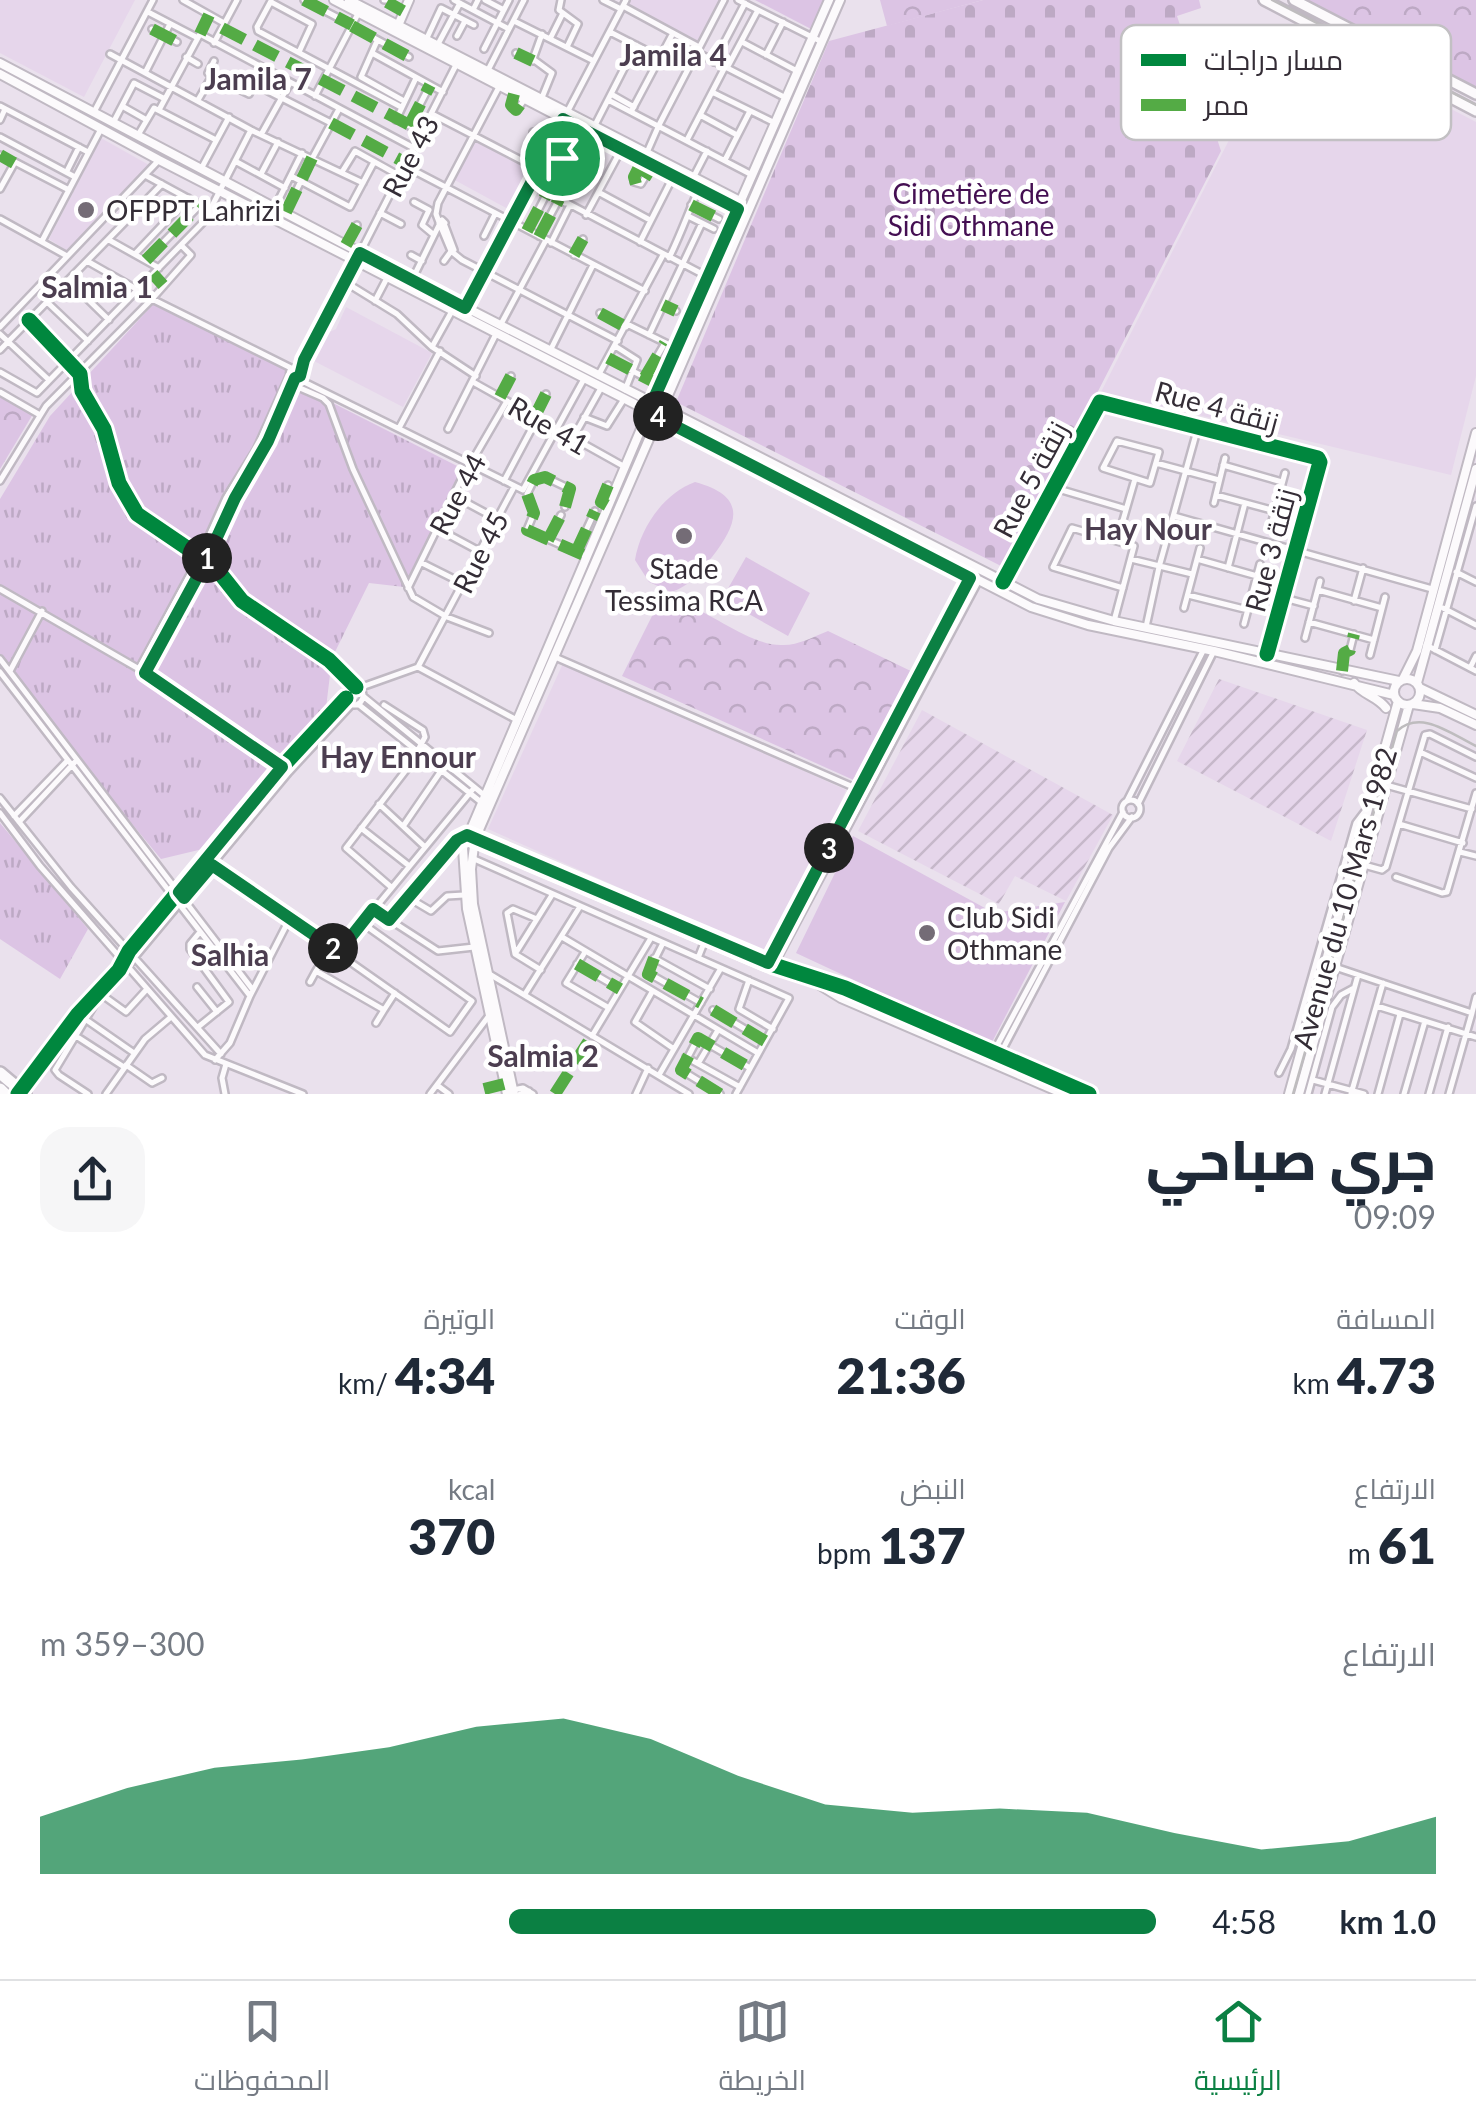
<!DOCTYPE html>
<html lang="ar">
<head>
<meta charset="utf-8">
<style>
	:root { --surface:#fff; --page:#f6f6f7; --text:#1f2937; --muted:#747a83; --line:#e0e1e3; --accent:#0b8043 }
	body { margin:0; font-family:Lato,Cairo,sans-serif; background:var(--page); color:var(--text); direction:rtl; height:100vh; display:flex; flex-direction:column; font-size:38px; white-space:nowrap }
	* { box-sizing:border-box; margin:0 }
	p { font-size:32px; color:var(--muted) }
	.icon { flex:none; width:55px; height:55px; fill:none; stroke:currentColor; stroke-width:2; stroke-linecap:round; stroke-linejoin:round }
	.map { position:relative; height:1094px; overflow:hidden; direction:ltr }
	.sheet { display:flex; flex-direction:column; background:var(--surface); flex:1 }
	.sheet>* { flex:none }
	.pin { position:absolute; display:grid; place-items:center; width:85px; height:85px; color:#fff; margin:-42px; border:5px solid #fff; border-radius:50%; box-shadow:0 2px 10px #0007 }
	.km { position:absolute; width:50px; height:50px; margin:-25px; border-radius:50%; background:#222; color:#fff; font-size:28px; line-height:50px; text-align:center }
	.round { display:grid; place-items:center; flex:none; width:105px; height:105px; border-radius:30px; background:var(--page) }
	.overview { display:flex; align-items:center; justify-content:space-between; height:170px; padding:0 40px }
	h1 { font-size:55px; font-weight:800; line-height:75px }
	.stats { display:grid; grid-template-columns:repeat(3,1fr); gap:15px; height:170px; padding:10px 40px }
	.stats div { display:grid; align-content:center }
	.stats b { font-size:50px; font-weight:800 }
	.stats small { font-size:28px; font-weight:400 }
	.stats p { font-size:28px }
	.chart { height:280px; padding:20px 40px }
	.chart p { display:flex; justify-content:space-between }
	.chart svg { width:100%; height:180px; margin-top:10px; fill:var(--accent); opacity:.7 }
	ul { padding:0 40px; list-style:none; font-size:32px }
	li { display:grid; grid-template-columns:160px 120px 1fr; align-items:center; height:75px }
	li i { height:25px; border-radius:12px; background:var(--accent) }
	.tab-bar { display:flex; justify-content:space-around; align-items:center; height:140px; border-top:2px solid var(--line); background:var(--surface); font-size:28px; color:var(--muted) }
	.tab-bar a { display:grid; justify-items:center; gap:5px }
	.tab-bar .selected { color:var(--accent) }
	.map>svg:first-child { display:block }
	.built { fill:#e6d6eb }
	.industrial { fill:url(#industrial-furrows) }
	.grass { fill:url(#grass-tufts) }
	.cemetery { fill:url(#cemetery-stones) }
	.park { fill:url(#park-crowns) }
	.pitch { fill:#dcc4e4 }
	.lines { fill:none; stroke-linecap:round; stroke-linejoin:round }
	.street-casing { stroke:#c0b9c3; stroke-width:10 }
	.secondary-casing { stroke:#c0b9c3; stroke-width:12 }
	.primary-casing { stroke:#c0b9c3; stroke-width:14 }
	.highway-casing { stroke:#c0b9c3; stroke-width:16 }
	.street { stroke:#fcfafc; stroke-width:5 }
	.secondary { stroke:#fcfafc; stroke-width:8 }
	.primary { stroke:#fcfafc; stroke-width:9 }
	.highway { stroke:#fcfafc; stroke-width:11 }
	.tram { stroke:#bebcbe; stroke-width:2.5 }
	.quiet { stroke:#54ab45; stroke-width:12; stroke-dasharray:25 12; stroke-linecap:butt }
	.cycleway-casing { stroke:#fff; stroke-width:21 }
	.cycleway { stroke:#00873e; stroke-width:15 }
	.route-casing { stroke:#fff; stroke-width:20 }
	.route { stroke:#0b8043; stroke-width:12 }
	.poi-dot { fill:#746c76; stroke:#fff; stroke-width:4 }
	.labels { text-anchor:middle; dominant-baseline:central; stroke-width:9; stroke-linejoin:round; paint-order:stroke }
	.street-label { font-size:28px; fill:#342d36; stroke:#fff }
	.park-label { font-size:28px; fill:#440f52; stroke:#fff }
	.poi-label { font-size:28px; fill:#342d36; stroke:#fff; text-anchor:start }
	.neighbourhood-label { font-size:30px; font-weight:bold; fill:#4c3e50; stroke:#fff }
	.key { fill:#fff; stroke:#c2c0c3; stroke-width:2.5 }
	.key-label { font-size:28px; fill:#342d36 }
</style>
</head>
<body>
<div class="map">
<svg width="1476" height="1094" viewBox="0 0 1476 1094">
	<defs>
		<pattern id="industrial-furrows" width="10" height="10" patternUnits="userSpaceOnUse" patternTransform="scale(2.5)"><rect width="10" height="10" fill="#e6d6eb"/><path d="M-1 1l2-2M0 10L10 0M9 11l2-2" fill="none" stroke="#c6b8ca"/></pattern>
		<pattern id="grass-tufts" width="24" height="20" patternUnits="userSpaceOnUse" patternTransform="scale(2.5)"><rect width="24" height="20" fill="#dcc4e4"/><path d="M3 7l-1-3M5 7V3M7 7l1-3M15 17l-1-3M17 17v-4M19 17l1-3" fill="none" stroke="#bda9c4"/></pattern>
		<pattern id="cemetery-stones" width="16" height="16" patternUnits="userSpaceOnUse" patternTransform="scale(2.5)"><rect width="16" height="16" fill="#dcc4e4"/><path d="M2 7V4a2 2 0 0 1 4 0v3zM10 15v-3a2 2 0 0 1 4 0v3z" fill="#bda9c4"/></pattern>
		<pattern id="park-crowns" width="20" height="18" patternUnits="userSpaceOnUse" patternTransform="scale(2.5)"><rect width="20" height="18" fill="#dcc4e4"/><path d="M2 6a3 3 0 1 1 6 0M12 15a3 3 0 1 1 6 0" fill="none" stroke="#bda9c4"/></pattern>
	</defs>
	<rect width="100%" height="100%" fill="#eae1ed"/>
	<path class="built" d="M0 0H135L84 97 0 53Z
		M628 0H725L701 46 625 6Z
		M1288 24 1476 122V376L1451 475 1101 392Z
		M474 135 530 167 508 209 451 178Z
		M101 138 149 165 67 251 49 239Z
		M346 307 432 353 403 407 314 361 327 333 336 329Z
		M564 661 846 790 772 956 488 829Z"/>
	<path class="industrial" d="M1219 679 1367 730 1331 841 1177 761Z
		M922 710 1113 815 1066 901 1015 876 999 904 858 831Z"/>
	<path class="grass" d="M159 298 314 382 323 398 463 469 404 587 369 583 332 658 326 708 207 848 161 859 0 664V499L50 416Z
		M0 823 88 929 60 979 0 939Z"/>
	<path class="cemetery" d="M983 0H1199L1201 8 1177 16 1221 151 1007 569 676 402 829 41Z"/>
	<path class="park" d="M880 0H983L887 26Z
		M1304 0H1476V89Z
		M0 396 33 414 0 469Z
		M684 603C714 615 751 645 781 645 797 646 813 637 828 631L917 674 858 782 622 676 658 604 670 609Z"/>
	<path class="pitch" d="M755 0H826L813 30Z
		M695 482C746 496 740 521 712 557 699 572 691 586 671 592L649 582 635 560C640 528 664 493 695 482Z
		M746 557 810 593 788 636 722 599Z
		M853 836 994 913 1065 902 991 1044 796 953Z"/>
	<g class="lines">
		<g class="street-casing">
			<path id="street" d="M183 0 224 23
				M304 0 352 25
				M384 0H388
				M454 0 509 29
				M485 0 504 10
				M561 0 559 10 578 24 567 47
				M603 0 621 9
				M738 0 822 42
				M271 1 257 27 258 31 401 107
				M271 2 312 24 299 52
				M623 6 699 47
				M473 10 478 0
				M148 12 196 37
				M514 21 594 61
				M352 26 409 57
				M152 29 177 42
				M610 32 661 58
				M200 34 209 15
				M457 36 465 21
				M551 37 563 13
				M426 40 441 8 474 25
				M742 42 797 71
				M214 43 237 0
				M437 46 460 3
				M484 49 509 0
				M633 50 657 62
				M696 52 786 98
				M372 53 443 92
				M516 53 533 61
				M110 54 251 130 363 183
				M766 55 783 22
				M186 57 198 64
				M714 62 745 3
				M727 68 758 10
				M487 72 524 0
				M145 73 170 24
				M210 75 208 73 214 61
				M361 77 404 101
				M361 77 377 41
				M268 91 331 123
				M712 92 775 123
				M514 94 512 108 517 110 524 100
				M611 94 634 107
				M315 96 360 10
				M198 100 212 76 249 94 263 69
				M541 100 552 73 533 59 542 34
				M608 100 752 175
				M0 106 88 152
				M122 106 145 119
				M159 110 200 34 414 148
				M94 112 153 0
				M631 112 673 33
				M432 114 538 169
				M700 115 737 135
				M0 120 5 109
				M396 120 416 78
				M113 123 134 83 165 99
				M409 126 430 85
				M594 127 636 45
				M533 132 566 152 561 158 549 151
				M262 133 290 83
				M138 135 154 108 216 140
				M0 137 75 177
				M687 140 725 67
				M0 155 14 163
				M313 157 339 109
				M725 160 750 111
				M235 161 285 188
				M405 166 645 291
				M652 166 641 184 634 182 659 125 724 0
				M201 169 229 117
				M67 171 79 147
				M342 172 355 151 400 176
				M261 174 278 142
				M145 175 226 219
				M291 176 350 207 374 162
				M693 178 707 151
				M531 184 706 276
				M0 189 15 162 69 190
				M600 193 650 220
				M556 198 562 187 567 188 570 192 565 203
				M414 202 429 210
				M691 205 719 219
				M275 207 302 153
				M210 210 251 130
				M429 210 422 225 434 235
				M286 212 312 158
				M380 213 401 224
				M586 215 621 150
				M690 217 714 229
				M0 219 67 256
				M442 220 445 223 442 227 439 223Z
				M439 222 436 214 438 203 499 87
				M445 226 454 250
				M441 227 451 251 462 260 618 341
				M528 230 547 193
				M484 236 495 214
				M539 236 559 199
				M109 240 159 268
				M42 241 101 129
				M640 242 673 177
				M551 243 570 205
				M346 244 357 225
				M361 251 456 65
				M135 254 188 198
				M411 255 422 261
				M574 255 583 239
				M669 258C682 232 690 207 702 182
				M146 260 200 205
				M87 261 138 290
				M444 261 452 250
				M68 280 109 320
				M412 280 439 225
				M345 282 397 314 432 347 476 376
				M152 299 191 255 181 245
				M375 301 387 278
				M47 302 88 341
				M663 305 676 311
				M465 307 626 0
				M600 313 626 327
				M29 320 80 374 82 391 104 429 119 483 137 514 215 567 242 601 329 660 356 687
				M627 324 676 348
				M500 326 546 240
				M0 327 159 160
				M0 334 49 380
				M649 335 702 223
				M615 346 637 360 625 390
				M432 347 452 311
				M0 350 162 184
				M550 351 593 265
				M609 359 660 385
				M289.5 373a5.5 5.5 0 1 1 11 0a5.5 5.5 0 1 1-11 0Z
				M300 370 356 261
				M0 372 37 393 213 212
				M598 376 663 255
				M645 377 665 343
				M296 378 523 490 584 379
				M473 382 625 467
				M300 388 323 398 329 404 353 469 413 597 447 617 489 633
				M0 392 40 415
				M501 396 511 376
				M535 416 546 394
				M584 417 607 426 624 399
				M399 428 440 351
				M448 429 496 334
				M573 438 601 388
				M1117 441 1159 452 1150 483 1103 468Z
				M1156 463 1219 480
				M1223 465 1282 482
				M0 481 46 406 152 299 291 368
				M504 481 538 417
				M608 485 601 502 608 506
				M1055 488 1126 509
				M1216 495 1275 511
				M454 496 497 519
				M1214 503 1225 458
				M565 507 570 489 545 477 534 480 527 494 534 513 527 530 586 556
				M1174 516 1432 589
				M1272 521 1285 473
				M438 529 479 551
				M548 539 561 515
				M1117 541 1135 479
				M576 552 595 511
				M1131 559 1192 574
				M1197 559 1257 576
				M422 563 464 584
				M1228 568 1245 503
				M1456 572 1476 582
				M1004 580 1100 402 1318 458 1320 462 1267 654
				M408 588 461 480 507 401
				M0 589 139 669 283 767
				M1254 590 1314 606
				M1318 590 1382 608
				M1188 595 1248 610
				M1354 601 1363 568
				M1184 608 1200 548
				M1443 608 1476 625
				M1114 621 1134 546 1072 528 1053 567 1123 588
				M1309 622 1374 640
				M1244 624 1260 564
				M1146 627 1159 567 1198 427
				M1305 638 1320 581
				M1426 645 1476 671
				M1435 650 1476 506
				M1370 655 1385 597
				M555 657 860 790
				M0 659 253 990
				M418 667 515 719
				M1470 668 1476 656
				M139 669 200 556 226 498 256 450 290 374
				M10 671 42 611
				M1342 671 1344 653 1350 650 1354 634
				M0 672 250 996
				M145 673 206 561 229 509 268 441 295 378
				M345 696a9 9 0 1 1 18 0a9 9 0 1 1-18 0Z
				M359 688 418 667 514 487
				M363 696 484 795
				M358 704 481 802
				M384 705 423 730 425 737 410 765 346 848 391 887
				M1420 752 1476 778
				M1386 785 1472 809
				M0 798 71 887 221 1054
				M1122 809a9 9 0 1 1 18 0a9 9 0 1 1-18 0Z
				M1127 801 1204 649
				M379 804 424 846
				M1138 804 1214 651
				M0 813 40 866 205 1055 303 1094
				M14 816 68 760
				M19 822 75 762
				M1399 824 1463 843
				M404 825 441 771
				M361 828 408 865
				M1460 852 1476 856
				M472 858 789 998 736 1094
				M212 865 450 1032 472 1001 362 923
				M1364 865 1382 870 1386 867 1425 735 1430 734 1476 757
				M1396 877 1442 893 1447 892 1476 793
				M409 898 431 911 447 896 464 895
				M373 909 438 951 474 947
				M537 919 513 909 507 913 515 954 541 970
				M389 920 457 840 467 835
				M562 937 758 1053
				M663 943 648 973 701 1003
				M331 947 316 971 384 1010 395 993
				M517 951 552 895
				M339 952 474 788
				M585 952 566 983 609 1008
				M654 958 710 989
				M698 958 706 938
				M768 963 970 578
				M129 964 289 772 352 704
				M577 964 620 989
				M774 965 978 582
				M1335 967 1472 1013 1476 997
				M491 975 689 1094
				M749 980 739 1009 773 1029
				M310 982 316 971
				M197 987 217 1012
				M652 992 635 1022 674 1049
				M101 994 126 1012 147 989
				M525 994 579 908
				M1377 1006 1476 1037
				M713 1010 765 1041
				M85 1019 134 1053
				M376 1023 384 1010
				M198 1027 229 1002 190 949V944L200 932
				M76 1036 124 1067
				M592 1036 651 938
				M994 1051 1123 812
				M686 1057 740 1087
				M215 1060 230 1043 250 996 290 918
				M699 1062 718 1030
				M995 1064 1109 848 1132 817
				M126 1065 152 1083 162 1078
				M1279 1073 1291 1049 1356 823 1369 806
				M659 1075 721 968
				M1313 1080 1364 1094
				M24 1085 78 1014 119 970 129 951 282 767 346 698
				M437 1085 449 1094
				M513 1090 523 1088 533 1094
				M88 1094 59 1075 55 1070 99 997
				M106 1094 145 1039 171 1017
				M225 1094 222 1078 226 1064
				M430 1094 488 1017
				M520 1094 529 1091
				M636 1094 648 1068
				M720 1094 681 1070 698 1038 750 1068
				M1308 1094 1332 1007 1341 995 1354 988
				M1325 1094 1358 975
				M1351 1094 1383 983
				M1378 1094 1400 1014
				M1404 1094 1425 1021
				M1429 1094 1448 1027
				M1449 1094 1472 1013"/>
		</g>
		<g class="secondary-casing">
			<path id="secondary" d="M334 0 739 210
				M349 0 742 202
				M397 28 409 0
				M0 63 418 283 1038 599 1114 621 1399 681
				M0 74 159 160 1031 607 1088 625 1214 651 1394 695
				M1394 692a13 13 0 1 1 26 0a13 13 0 1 1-26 0Z
				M1403 679 1417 651 1476 433
				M1354 683C1363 695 1377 696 1386 708
				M1417 683 1476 469
				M1420 688 1476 715
				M1413 704 1440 708 1476 725
				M471 837 774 965 845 988 1089 1094
				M810 979 841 998 1064 1094
				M507 1094 467 909 463 848 652 403 829 0
				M514 1094 473 904 471 869 475 839 840 0
				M1289 1094 1398 701
				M1299 1094 1409 705"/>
		</g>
		<g class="primary-casing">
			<path id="primary" d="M1264 0 1476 111
				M1294 0 1476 94"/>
		</g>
		<g class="highway-casing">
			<path id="highway" d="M0 1073 25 1094
				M0 1089 5 1094"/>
		</g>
		<use href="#street" class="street"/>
		<use href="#secondary" class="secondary"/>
		<use href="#primary" class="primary"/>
		<use href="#highway" class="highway"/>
		<path class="tram" d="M1272 0 1476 105
			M1022 1068 1081 1094
			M1293 1094 1397 731C1421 709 1451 734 1476 746"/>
		<path class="quiet" d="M304 0 352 25
			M387 2 403 11
			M352 26 409 57
			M222 28 423 132
			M152 29 177 42
			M200 34 209 15
			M516 53 533 61
			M514 94 511 105 516 110 524 99
			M331 123 406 163
			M409 126 430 85
			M533 132 566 152 561 158 548 151
			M0 155 14 163
			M642 161 634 177 636 184H641L652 166
			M691 205 719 219
			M286 212 312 158
			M527 231 547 193
			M539 237 559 199
			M346 245 357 225
			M574 255 583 239
			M146 260 200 205
			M153 274 163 285
			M663 305 676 311
			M600 313 626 327
			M608 358 660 385
			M645 377 665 343
			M500 397 511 376
			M535 416 546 394
			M608 485 601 502 608 506
			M565 507 570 489 545 477 534 480 527 494 534 513 527 530 586 556
			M548 540 561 515
			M576 552 595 511
			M1342 671 1344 653 1350 650 1354 634
			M654 958 648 974 701 1003
			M577 964 620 989
			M713 1010 765 1041
			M484 1089 504 1084
			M555 1094 592 1036
			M720 1094 681 1070 698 1038 750 1068"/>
		<g class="cycleway-casing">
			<path id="cycleway" d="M29 320 80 374 82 391 104 429 119 483 137 514 215 567 242 601 329 660 356 687
				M1003 582 1100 402 1318 458 1320 462 1267 654
				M389 920 457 840 467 835 774 965 845 988 1089 1094
				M18 1094 78 1014 119 970 129 951 282 767 346 698"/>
		</g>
		<use href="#cycleway" class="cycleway"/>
	</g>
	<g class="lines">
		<g class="route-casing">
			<path id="route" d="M563 119 738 209 648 412 970 578 768 963 467 835 457 840 389 920 373 909 339 952 212 865 184 898 179 892 282 767 145 673 206 561 235 498 268 441 295 378 300 376 304 360 360 253 465 308 548 151 561 158 566 153 552 142Z"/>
		</g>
		<use href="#route" class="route"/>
	</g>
	<g class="poi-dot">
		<circle cx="86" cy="210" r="10"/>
		<circle cx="684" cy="536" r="10"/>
		<circle cx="927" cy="933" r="10"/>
	</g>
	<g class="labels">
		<g class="street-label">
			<text transform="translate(410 156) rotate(-62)">Rue 43</text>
			<text transform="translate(1217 406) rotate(15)">Rue 4 زنقة</text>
			<text transform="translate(549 425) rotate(30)">Rue 41</text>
			<text transform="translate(1030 479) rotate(-62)">Rue 5 زنقة</text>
			<text transform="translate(457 494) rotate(-62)">Rue 44</text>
			<text transform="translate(1270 550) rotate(-75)">Rue 3 زنقة</text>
			<text transform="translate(480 552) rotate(-63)">Rue 45</text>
			<text transform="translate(1344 898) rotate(-74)">Avenue du 10 Mars 1982</text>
		</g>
		<g class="park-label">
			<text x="971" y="193">Cimetière de<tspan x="971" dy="32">Sidi Othmane</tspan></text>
		</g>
		<g class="poi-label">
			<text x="106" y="210">OFPPT Lahrizi</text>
			<text x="684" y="568" text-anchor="middle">Stade<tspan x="684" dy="32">Tessima RCA</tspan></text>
			<text x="947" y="917">Club Sidi<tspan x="947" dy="32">Othmane</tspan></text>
		</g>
		<g class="neighbourhood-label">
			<text x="673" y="54">Jamila 4</text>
			<text x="258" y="78">Jamila 7</text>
			<text x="97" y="286">Salmia 1</text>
			<text x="1148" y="528">Hay Nour</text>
			<text x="398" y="756">Hay Ennour</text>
			<text x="230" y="954">Salhia</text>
			<text x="543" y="1055">Salmia 2</text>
		</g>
	</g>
	<rect x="1121" y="25" width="330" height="115" rx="15" class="key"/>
	<rect x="1141" y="54" width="45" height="12" fill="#00873e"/>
	<rect x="1141" y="99" width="45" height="12" fill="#54ab45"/>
	<g class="key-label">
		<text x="1204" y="70">مسار دراجات</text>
		<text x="1204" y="115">ممر</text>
	</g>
</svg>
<div class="pin" style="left:562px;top:158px;background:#1e9e55"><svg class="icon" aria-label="arrive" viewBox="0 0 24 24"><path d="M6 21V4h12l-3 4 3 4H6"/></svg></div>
<b class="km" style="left:207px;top:558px">1</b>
<b class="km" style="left:333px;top:948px">2</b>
<b class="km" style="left:829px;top:848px">3</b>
<b class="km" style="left:658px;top:416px">4</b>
</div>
<section class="sheet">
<div class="overview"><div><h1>جري صباحي</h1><p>09:09</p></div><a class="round"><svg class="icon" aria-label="share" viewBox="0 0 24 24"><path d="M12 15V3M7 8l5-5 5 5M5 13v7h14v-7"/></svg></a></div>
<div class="stats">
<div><p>المسافة</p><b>4.73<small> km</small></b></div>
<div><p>الوقت</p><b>21:36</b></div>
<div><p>الوتيرة</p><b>4:34<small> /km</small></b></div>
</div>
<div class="stats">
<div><p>الارتفاع</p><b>61<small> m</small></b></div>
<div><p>النبض</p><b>137<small> bpm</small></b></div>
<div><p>kcal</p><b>370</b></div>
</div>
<div class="chart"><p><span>الارتفاع</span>300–359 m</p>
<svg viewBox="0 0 160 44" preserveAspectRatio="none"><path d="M0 44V30L10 23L20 18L30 16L40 13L50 8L60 6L70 11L80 20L90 27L100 29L110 28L120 29L130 34L140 38L150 36L160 30V44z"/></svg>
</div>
<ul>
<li><b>1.0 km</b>4:58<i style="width:58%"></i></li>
</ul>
</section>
<nav class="tab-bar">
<a class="selected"><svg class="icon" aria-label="home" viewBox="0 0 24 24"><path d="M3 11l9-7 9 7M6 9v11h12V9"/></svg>الرئيسية</a>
<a><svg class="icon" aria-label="map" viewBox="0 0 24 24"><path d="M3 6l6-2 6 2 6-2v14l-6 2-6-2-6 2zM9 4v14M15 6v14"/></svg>الخريطة</a>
<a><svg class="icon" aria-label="saved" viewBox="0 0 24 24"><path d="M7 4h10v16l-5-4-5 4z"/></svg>المحفوظات</a>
</nav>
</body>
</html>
